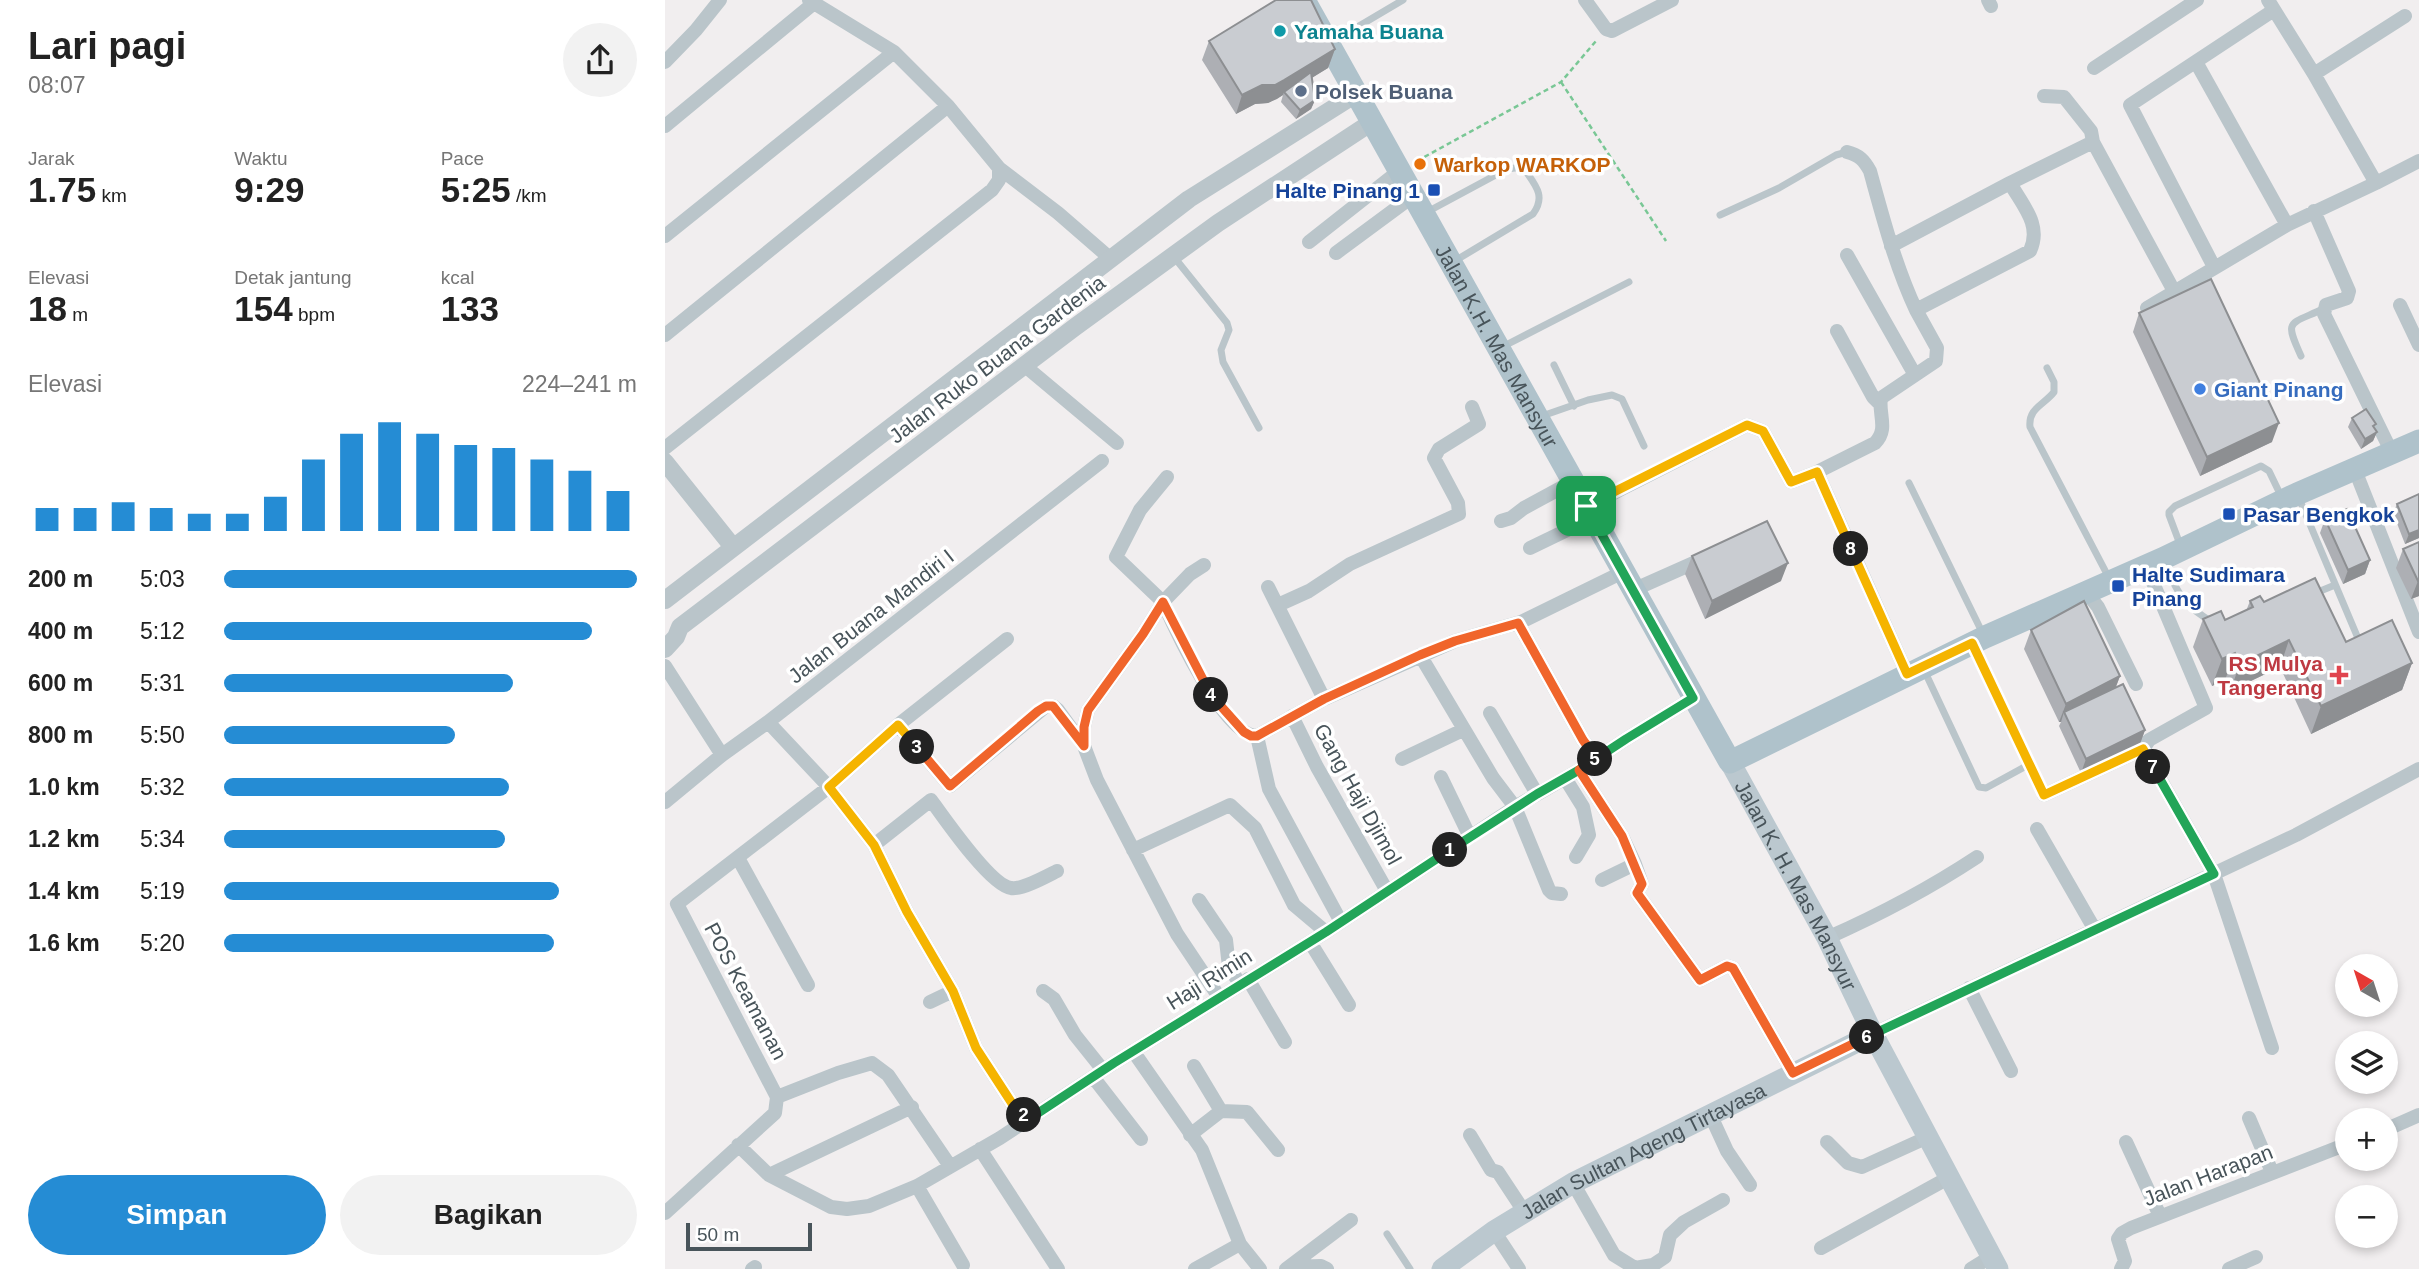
<!DOCTYPE html>
<html lang="id">
<head>
<meta charset="utf-8">
<style>
	:root { --surface:#fff; --page:#f2f2f2; --text:#222; --muted:#767676; --accent:#258cd4 }
	body { margin:0; font-family:Arial,sans-serif; background:var(--page); color:var(--text); height:100vh; display:flex; flex-direction:column; font-size:26px; white-space:nowrap }
	* { box-sizing:border-box; margin:0 }
	p { font-size:23px; color:var(--muted) }
	.icon { flex:none; width:38px; height:38px; fill:none; stroke:currentColor; stroke-width:2; stroke-linecap:round; stroke-linejoin:round }
	.map { position:relative; flex:1; overflow:hidden }
	.sheet { display:flex; flex-direction:column; background:var(--surface); width:665px }
	.sheet>* { flex:none }
	.needle { width:46px; rotate:321deg }
	.fabs { position:absolute; left:1670px; top:954px; display:grid; gap:14px }
	.fabs a { display:grid; place-items:center; width:63px; height:63px; border-radius:50%; background:var(--surface); box-shadow:0 4px 10px #0003; font-size:35px }
	.scale { position:absolute; left:21px; bottom:18px; width:126px; box-sizing:border-box; padding-left:7px; border:4px solid #48545a; border-top:0; font-size:19px; line-height:24px; white-space:nowrap; color:#48545a; -webkit-text-stroke:5px #fff; paint-order:stroke }
	.pin { position:absolute; display:grid; place-items:center; width:60px; height:60px; color:#fff; margin:-30px; border-radius:14px; box-shadow:0 4px 10px #0006 }
	.km { position:absolute; width:35px; height:35px; margin:-18px; border-radius:50%; background:#222; color:#fff; font-size:19px; line-height:35px; text-align:center }
	.round { display:grid; place-items:center; flex:none; width:74px; height:74px; border-radius:37px; background:var(--page) }
	.overview { display:flex; align-items:center; justify-content:space-between; height:119px; padding:0 28px }
	h1 { font-size:38px; font-weight:600; line-height:52px }
	.stats { display:grid; grid-template-columns:repeat(3,1fr); gap:10px; height:119px; padding:7px 28px }
	.stats div { display:grid; align-content:center }
	.stats b { font-size:35px; font-weight:600 }
	.stats small { font-size:19px; font-weight:400 }
	.stats p { font-size:19px }
	.chart { height:196px; padding:14px 28px }
	.chart p { display:flex; justify-content:space-between }
	.chart svg { width:100%; height:126px; margin-top:7px; stroke:var(--accent); stroke-width:6 }
	.action { display:flex; gap:14px; margin-top:auto; padding:14px 28px }
	.action a { flex:1; height:80px; border-radius:42px; background:var(--accent); color:#fff; font-size:28px; font-weight:600; line-height:80px; text-align:center }
	.action a+a { background:var(--page); color:var(--text) }
	ul { padding:0 28px; list-style:none; font-size:23px }
	li { display:grid; grid-template-columns:112px 84px 1fr; align-items:center; height:52px }
	li i { height:18px; border-radius:9px; background:var(--accent) }
	main { display:flex; flex:1; min-height:0 }
	.map>svg:first-child { display:block }
	.lines { fill:none; stroke-linecap:round; stroke-linejoin:round }
	.path { stroke:#79c795; stroke-width:2.5; stroke-dasharray:5 3.5; stroke-linecap:butt }
	.service { stroke:#bac5ca; stroke-width:7 }
	.minor { stroke:#bac5ca; stroke-width:14 }
	.tertiary { stroke:#bac5ca; stroke-width:18 }
	.secondary { stroke:#bbc8cf; stroke-width:21 }
	.primary { stroke:#afc2cb; stroke-width:23 }
	.wall { fill:#adafb4 }
	.shaded-wall { fill:#8d8f92 }
	.building { fill:#c9ccd1; stroke:#8d8f92; stroke-width:2 }
	.split-1-casing { stroke:#fff; stroke-width:14 }
	.split-2-casing { stroke:#fff; stroke-width:14 }
	.split-3-casing { stroke:#fff; stroke-width:14 }
	.split-4-casing { stroke:#fff; stroke-width:14 }
	.split-5-casing { stroke:#fff; stroke-width:14 }
	.split-6-casing { stroke:#fff; stroke-width:14 }
	.split-7-casing { stroke:#fff; stroke-width:14 }
	.split-8-casing { stroke:#fff; stroke-width:14 }
	.split-9-casing { stroke:#fff; stroke-width:14 }
	.split-1 { stroke:#22a559; stroke-width:9 }
	.split-2 { stroke:#22a559; stroke-width:9 }
	.split-3 { stroke:#f5b400; stroke-width:9 }
	.split-4 { stroke:#f0652b; stroke-width:9 }
	.split-5 { stroke:#f0652b; stroke-width:9 }
	.split-6 { stroke:#f0652b; stroke-width:9 }
	.split-7 { stroke:#22a559; stroke-width:9 }
	.split-8 { stroke:#f5b400; stroke-width:9 }
	.split-9 { stroke:#f5b400; stroke-width:9 }
	.culture-dot { fill:#0f9aa8; stroke:#fff; stroke-width:2.5 }
	.service-dot { fill:#5c6f8a; stroke:#fff; stroke-width:2.5 }
	.food-dot { fill:#e8710a; stroke:#fff; stroke-width:2.5 }
	.transit-dot { fill:#1a4fb4; stroke:#fff; stroke-width:2.5 }
	.shop-dot { fill:#3f7fe0; stroke:#fff; stroke-width:2.5 }
	.health-dot { fill:#e0444e; stroke:#fff; stroke-width:2.5 }
	.labels { text-anchor:middle; dominant-baseline:central; stroke-width:7; stroke-linejoin:round; paint-order:stroke }
	.culture-label { font-size:21px; font-weight:bold; fill:#0d838f; stroke:#fff; text-anchor:start }
	.service-label { font-size:21px; font-weight:bold; fill:#4e5e75; stroke:#fff; text-anchor:start }
	.food-label { font-size:21px; font-weight:bold; fill:#c56008; stroke:#fff; text-anchor:start }
	.transit-label { font-size:21px; font-weight:bold; fill:#164399; stroke:#fff; text-anchor:start }
	.street-label { font-size:21px; fill:#48545a; stroke:#fff }
	.shop-label { font-size:21px; font-weight:bold; fill:#366cbe; stroke:#fff; text-anchor:start }
	.health-label { font-size:21px; font-weight:bold; fill:#be3a42; stroke:#fff; text-anchor:end }
</style>
</head>
<body>
<main>
<section class="sheet">
<div class="overview"><div><h1>Lari pagi</h1><p>08:07</p></div><a class="round"><svg class="icon" aria-label="share" viewBox="0 0 24 24"><path d="M12 15V3M7 8l5-5 5 5M5 13v7h14v-7"/></svg></a></div>
<div class="stats">
<div><p>Jarak</p><b>1.75<small> km</small></b></div>
<div><p>Waktu</p><b>9:29</b></div>
<div><p>Pace</p><b>5:25<small> /km</small></b></div>
</div>
<div class="stats">
<div><p>Elevasi</p><b>18<small> m</small></b></div>
<div><p>Detak jantung</p><b>154<small> bpm</small></b></div>
<div><p>kcal</p><b>133</b></div>
</div>
<div class="chart"><p><span>Elevasi</span>224–241 m</p>
<svg viewBox="0 0 160 44" preserveAspectRatio="none"><path d="M5 44V36M15 44V36M25 44V34M35 44V36M45 44V38M55 44V38M65 44V32M75 44V19M85 44V10M95 44V6M105 44V10M115 44V14M125 44V15M135 44V19M145 44V23M155 44V30"/></svg>
</div>
<ul>
<li><b>200 m</b>5:03<i style="width:100%"></i></li>
<li><b>400 m</b>5:12<i style="width:89%"></i></li>
<li><b>600 m</b>5:31<i style="width:70%"></i></li>
<li><b>800 m</b>5:50<i style="width:56%"></i></li>
<li><b>1.0 km</b>5:32<i style="width:69%"></i></li>
<li><b>1.2 km</b>5:34<i style="width:68%"></i></li>
<li><b>1.4 km</b>5:19<i style="width:81%"></i></li>
<li><b>1.6 km</b>5:20<i style="width:80%"></i></li>
</ul>
<div class="action"><a>Simpan</a><a>Bagikan</a></div>
</section>
<div class="map">
<svg width="1754" height="1269" viewBox="0 0 1754 1269">
	<rect width="100%" height="100%" fill="#f1eeef"/>
	<g class="lines">
		<path class="path" d="M896 82 1001 241
			M752 161 896 82 931 41"/>
		<path class="service" d="M667 42 738 0
			M762 212 842 169 858 167C869 184 882 195 868 214L788 262
			M1055 215 1114 188 1171 155 1182 152
			M509 257 562 323 564 330 556 350 558 362 594 428
			M837 347 964 282
			M1636 356C1619 319 1624 325 1658 309
			M889 365 909 406
			M1382 368 1389 382V392C1379 405 1363 408 1365 427L1444 578
			M877 416 923 400 947 395 957 399 979 446
			M1244 483 1318 634
			M1633 496 1695 643
			M1516 547 1504 515V512L1510 506 1596 466 1604 471 1617 498
			M1498 561C1513 593 1517 605 1549 623
			M1648 594 1670 585
			M1309 647 1379 795
			M1260 672 1314 787 1321 788 1365 764
			M722 1234 745 1269"/>
		<path class="minor" d="M144 0 229 52 283 106 334 168 393 213 446 259
			M920 0 941 29 947 31 1007 0
			M1323 0 1326 6
			M1603 0 1649 74 1711 183
			M0 62 31 30 55 0
			M1531 62 1622 225
			M1429 68 1532 0
			M1649 74 1740 16
			M1379 96 1399 97 1426 131 1428 142 1510 293
			M0 126 149 3
			M1182 152C1194 155 1199 160 1205 171 1218 218 1230 265 1251 310L1365 251C1377 225 1358 206 1345 183L1428 142
			M1649 211 1684 291 1682 298 1661 305 1659 314 1727 453
			M0 236 229 52
			M644 242 734 171
			M1226 246 1345 183
			M671 253 748 196
			M1182 255 1250 375
			M1549 267 1465 105 1609 10
			M1735 305 1754 345
			M1482 308 1622 225 1711 183 1754 161
			M1172 331 1208 397 1215 404
			M0 335 283 106
			M360 366 452 443
			M0 448 327 190 334 180V168
			M1690 470 1754 632
			M1152 472 1242 674
			M502 477 475 510 451 557 498 602 478 634 423 710 419 727V746L432 780 512 934 554 997
			M921 507 1082 425 1098 431 1126 482 1152 472 1210 443C1224 429 1213 414 1216 398L1271 361 1272 348 1251 310
			M836 521 846 518 859 508 907 482
			M865 548 927 518
			M539 565 525 574 498 602C510 629 560 737 592 736L659 699
			M603 587 659 699 790 641 856 622 958 572
			M968 590 1040 558
			M1422 593 1433 607 1471 684
			M613 605 644 591 685 564 794 514 793 503 769 458 774 449 814 424 807 407
			M853 623 918 740 931 758
			M755 655 828 778 850 807 884 890 887 893 896 894
			M0 666 57 755
			M825 713 872 794
			M627 716 652 767 722 891
			M103 722 164 787 209 845 242 912 288 991 311 1048 350 1108 364 1119
			M233 725 285 786 381 706H388L393 710 419 746
			M592 736 604 789 676 922
			M1478 749 1549 874 1607 1048
			M737 759 798 730
			M914 770 957 836 970 864 937 880
			M776 777 805 837
			M900 778 918 807 924 835 911 857
			M1379 795 1478 749 1484 740 1541 708 1481 566
			M0 802 57 755 103 722 437 461
			M1372 829 1430 930
			M209 845 266 800C279 818 326 886 346 888 357 890 382 876 392 871
			M468 850 565 805 590 828 629 905 661 932
			M73 858 143 985
			M970 864 977 884 972 893 1035 980 1062 966 1068 968 1128 1073
			M534 900 561 940 564 967 575 984
			M1162 938C1214 915 1265 888 1312 857
			M645 942 684 1005
			M583 979 620 1042
			M1304 988 1346 1071
			M378 991 389 999 410 1035 438 1070
			M265 1002 288 991
			M1208 1034 1631 835 1754 769
			M468 1051 537 1150 575 1244 595 1269
			M529 1066 556 1111
			M428 1077 476 1139
			M112 1097 173 1073 207 1063 223 1075 285 1166
			M1045 1114 1062 1151 1085 1185
			M1584 1118 1607 1172
			M1720 1130 1754 1115
			M525 1135 556 1111 582 1112 613 1150
			M805 1135 826 1170 833 1172 860 1213
			M1162 1142 1183 1163 1197 1167 1263 1137
			M1461 1142 1495 1216
			M73 1145 104 1175 166 1207 182 1209 204 1206 252 1186 335 1138 449 1063 661 932 850 807 914 770 961 739 1028 698
			M315 1149 393 1269
			M104 1175 247 1107
			M908 1183 949 1255 970 1268 988 1265 1000 1257 1005 1235 1019 1222 1058 1200
			M252 1186 298 1265
			M0 1213 110 1113 112 1097 12 904 164 787 233 725 342 639
			M829 1231 854 1269
			M1156 1248 1285 1177
			M624 1267 656 1266 662 1269
			M87 1269 90 1267
			M530 1269 575 1244
			M621 1269 686 1220
			M1306 1269 1327 1256
			M1456 1269 1460 1261 1453 1239 1457 1233 1466 1228 1682 1144
			M1564 1269 1591 1257"/>
		<path class="tertiary" d="M0 462 68 547
			M0 600 524 199 691 94
			M0 649 11 637 15 627 410 327 553 223 707 122"/>
		<g class="secondary">
			<path id="s1" d="M1065 762 1162 938 1208 1034 1333 1269"/>
			<path id="s2" d="M777 1269 829 1231 908 1183 1208 1034"/>
		</g>
		<path class="primary" id="s3" d="M639 0 1065 762 1320 637 1497 559 1632 494 1754 441"/>
	</g>
	<path class="wall" d="M544 41 670 49 663 68 646 78 650 100 646 109 631 119 616 102 618 95 603 103 590 104 571 114 537 60Z
		M1474 313 1607 442 1535 476 1468 332Z
		M1687 418 1709 428 1712 432 1708 441 1696 449 1683 427Z
		M1754 494V538L1740 544 1728 513 1732 504Z
		M1660 519 1705 560 1700 574 1678 584 1655 533Z
		M1754 542V596L1746 599 1731 568 1738 549Z
		M1027 556 1116 581 1040 619 1020 574Z
		M1585 601 1599 602 1681 642 1747 663 1737 690 1646 734 1615 667 1565 691 1560 680 1547 686 1528 647 1538 619 1560 620 1581 611Z
		M1366 630 1455 676 1451 687 1480 730 1475 744 1416 773 1394 726 1396 722H1394L1359 649Z"/>
	<path class="shaded-wall" d="M670 49 663 68 621 94 619 92 618 95 612 99 603 103 590 104 571 114 577 95Z
		M650 100 646 109 631 119 635 110Z
		M1614 423 1607 442 1535 476 1542 457Z
		M1712 432 1708 441 1696 449 1700 439Z
		M1754 530V538L1740 544 1744 534Z
		M1705 560 1700 574 1678 584 1683 570Z
		M1123 563 1116 581 1040 619 1047 601Z
		M1754 580V596L1746 599 1753 581Z
		M1624 640 1615 667 1565 691 1575 664Z
		M1570 653 1560 680 1547 686 1557 659Z
		M1747 663 1737 690 1646 734 1656 706Z
		M1455 676 1448 694 1399 712 1396 722H1394L1401 704Z
		M1480 730 1475 744 1416 773 1421 759Z"/>
	<path class="building" d="M611 0H646L670 49 619 80 610 85H597L577 95 544 41Z
		M646 72 650 100 635 110 619 92Z
		M1546 279 1614 423 1542 457 1474 313Z
		M1701 409 1711 424 1708 426 1712 432 1700 439 1687 418Z
		M1754 494V530L1744 534 1732 504Z
		M1682 509 1705 560 1683 570 1660 519Z
		M1102 521 1123 563 1047 601 1027 556Z
		M1754 542V580L1753 581 1738 549Z
		M1650 578 1681 642 1727 620 1747 663 1656 706 1624 640 1575 664 1570 653 1557 659 1538 619 1556 611 1560 620 1588 607 1585 601 1595 596 1599 602Z
		M1419 601 1455 676 1401 704 1366 630Z
		M1458 684 1480 730 1421 759 1399 712Z"/>
	<g class="lines">
		<g class="split-1-casing">
			<path id="split-1" d="M785 850 872 794 914 770 961 739 1028 698 921 506"/>
		</g>
		<g class="split-2-casing">
			<path id="split-2" d="M359 1115 364 1119 449 1063 661 932 785 850"/>
		</g>
		<g class="split-3-casing">
			<path id="split-3" d="M252 747 233 725 164 787 209 845 242 912 288 991 311 1048 350 1108 359 1115"/>
		</g>
		<g class="split-4-casing">
			<path id="split-4" d="M252 747 285 786 373 711 381 706H388L419 746V727L423 710 478 634 498 602 546 695"/>
		</g>
		<g class="split-5-casing">
			<path id="split-5" d="M546 695 579 732 586 736H592L659 699 755 655 790 641 853 623 918 740 931 758 930 759"/>
		</g>
		<g class="split-6-casing">
			<path id="split-6" d="M930 759 914 770 957 836 977 884 972 893 1035 980 1062 966 1068 968 1128 1073 1202 1037"/>
		</g>
		<g class="split-7-casing">
			<path id="split-7" d="M1202 1037 1549 874 1488 767"/>
		</g>
		<g class="split-8-casing">
			<path id="split-8" d="M1186 549 1242 674 1307 643 1379 795 1478 749 1488 767"/>
		</g>
		<g class="split-9-casing">
			<path id="split-9" d="M921 506 1082 425 1098 431 1126 482 1152 472 1186 549"/>
		</g>
		<use href="#split-1" class="split-1"/>
		<use href="#split-2" class="split-2"/>
		<use href="#split-3" class="split-3"/>
		<use href="#split-4" class="split-4"/>
		<use href="#split-5" class="split-5"/>
		<use href="#split-6" class="split-6"/>
		<use href="#split-7" class="split-7"/>
		<use href="#split-8" class="split-8"/>
		<use href="#split-9" class="split-9"/>
	</g>
	<circle class="culture-dot" cx="615" cy="31" r="7"/>
	<circle class="service-dot" cx="636" cy="91" r="7"/>
	<circle class="food-dot" cx="755" cy="164" r="7"/>
	<g class="transit-dot">
		<rect x="762" y="183" width="14" height="14" rx="3.5"/>
		<rect x="1557" y="507" width="14" height="14" rx="3.5"/>
		<rect x="1446" y="579" width="14" height="14" rx="3.5"/>
	</g>
	<circle class="shop-dot" cx="1535" cy="389" r="7"/>
	<path class="health-dot" d="M1670.5 664.5h7v7h7v7h-7v7h-7v-7h-7v-7h7z"/>
	<g class="labels">
		<g class="culture-label">
			<text x="629" y="31">Yamaha Buana</text>
		</g>
		<g class="service-label">
			<text x="650" y="91">Polsek Buana</text>
		</g>
		<g class="food-label">
			<text x="769" y="164">Warkop WARKOP</text>
		</g>
		<g class="transit-label">
			<text x="755" y="190" text-anchor="end">Halte Pinang 1</text>
			<text x="1578" y="514">Pasar Bengkok</text>
			<text x="1467" y="574">Halte Sudimara<tspan x="1467" dy="24">Pinang</tspan></text>
		</g>
		<g class="street-label">
			<text stroke="none"><textPath href="#s3" startOffset="396">Jalan K.H. Mas Mansyur</textPath></text>
			<text transform="translate(332 359) rotate(-37)">Jalan Ruko Buana Gardenia</text>
			<text transform="translate(206 616) rotate(-38)">Jalan Buana Mandiri I</text>
			<text transform="translate(693 794) rotate(61)">Gang Haji Djimol</text>
			<text stroke="none"><textPath href="#s1" startOffset="140">Jalan K. H. Mas Mansyur</textPath></text>
			<text transform="translate(544 979) rotate(-32)">Haji Rimin</text>
			<text transform="translate(81 991) rotate(62)">POS Keamanan</text>
			<text stroke="none"><textPath href="#s2" startOffset="234">Jalan Sultan Ageng Tirtayasa</textPath></text>
			<text transform="translate(1543 1175) rotate(-21)">Jalan Harapan</text>
		</g>
		<g class="shop-label">
			<text x="1549" y="389">Giant Pinang</text>
		</g>
		<g class="health-label">
			<text x="1658" y="663">RS Mulya<tspan x="1658" dy="24">Tangerang</tspan></text>
		</g>
	</g>
</svg>
<div class="fabs">
<a><svg class="needle" viewBox="-14 -14 28 28"><path d="M0-13l5 13h-10z" fill="#e53935"/><path d="M0 13l5-13h-10z" fill="#767676"/></svg></a>
<a><svg class="icon" aria-label="layers" viewBox="0 0 24 24"><path d="M12 4l9 5-9 5-9-5zM3 14l9 5 9-5"/></svg></a>
<a>+</a>
<a>−</a>
</div>
<div class="scale">50 m</div>
<div class="pin" style="left:921px;top:506px;background:#1e9e55"><svg class="icon" aria-label="arrive" viewBox="0 0 24 24"><path d="M6 21V4h12l-3 4 3 4H6"/></svg></div>
<b class="km" style="left:785px;top:850px">1</b>
<b class="km" style="left:359px;top:1115px">2</b>
<b class="km" style="left:252px;top:747px">3</b>
<b class="km" style="left:546px;top:695px">4</b>
<b class="km" style="left:930px;top:759px">5</b>
<b class="km" style="left:1202px;top:1037px">6</b>
<b class="km" style="left:1488px;top:767px">7</b>
<b class="km" style="left:1186px;top:549px">8</b>
</div>
</main>
</body>
</html>
